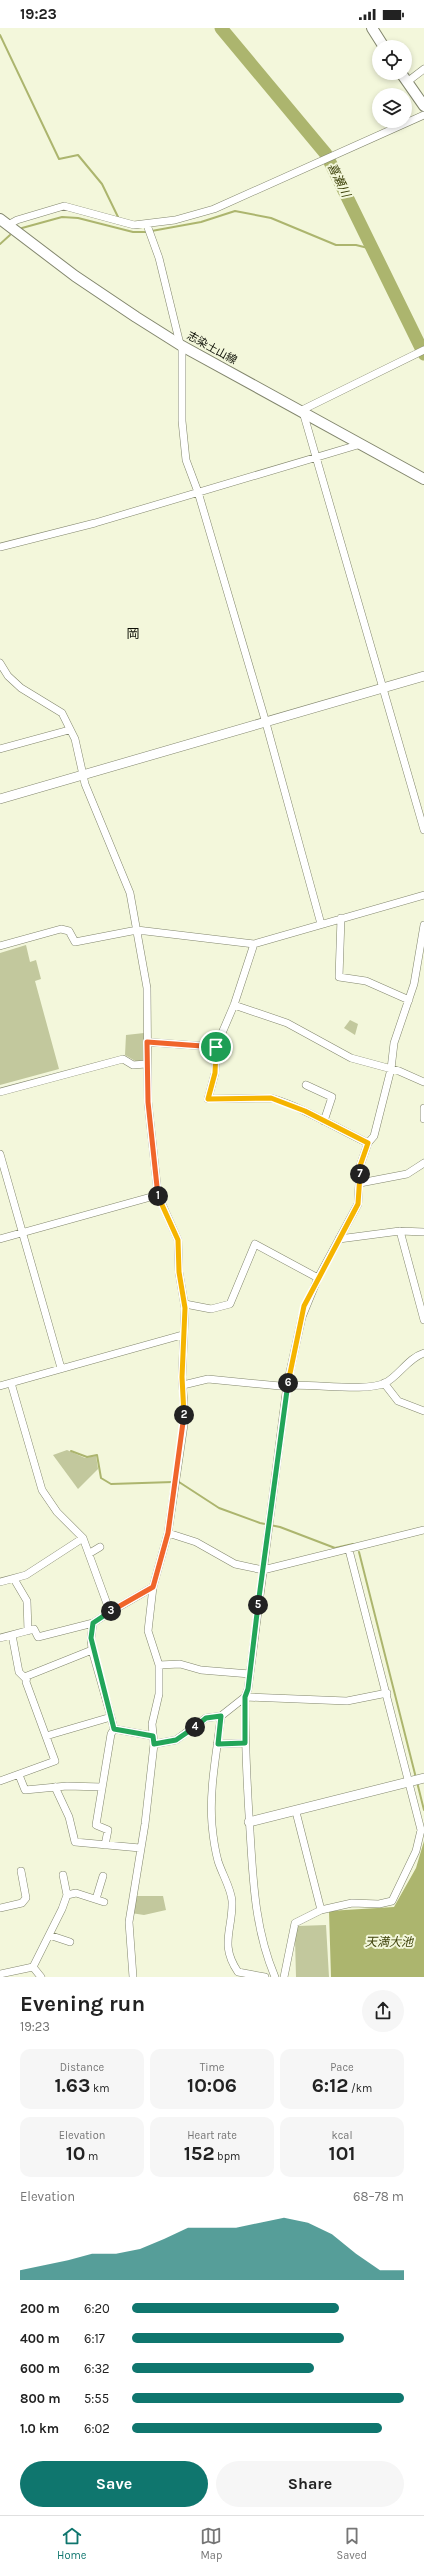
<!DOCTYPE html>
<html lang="en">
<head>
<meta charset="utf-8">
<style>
	:root { --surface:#fff; --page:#f6f6f6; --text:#222; --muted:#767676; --line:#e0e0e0; --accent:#0f766e }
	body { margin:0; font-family:Karla,"Noto Sans JP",sans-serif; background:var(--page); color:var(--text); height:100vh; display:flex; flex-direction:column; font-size:15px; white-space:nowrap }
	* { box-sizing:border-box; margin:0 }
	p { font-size:13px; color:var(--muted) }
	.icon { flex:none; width:22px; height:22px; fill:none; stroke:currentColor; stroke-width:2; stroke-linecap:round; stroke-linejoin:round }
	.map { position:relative; height:1949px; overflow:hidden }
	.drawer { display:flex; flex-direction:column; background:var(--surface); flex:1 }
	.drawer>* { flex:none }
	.fabs { position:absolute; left:372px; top:12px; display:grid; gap:8px }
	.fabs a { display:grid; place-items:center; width:40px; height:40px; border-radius:50%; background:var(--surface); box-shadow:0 2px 6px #0003; font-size:20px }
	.pin { position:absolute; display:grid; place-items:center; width:34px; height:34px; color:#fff; margin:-17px; border:2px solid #fff; border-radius:50%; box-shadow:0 1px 4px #0007 }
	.km { position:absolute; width:20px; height:20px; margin:-10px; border-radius:50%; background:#222; color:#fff; font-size:11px; line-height:20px; text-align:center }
	.round { display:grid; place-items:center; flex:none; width:42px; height:42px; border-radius:21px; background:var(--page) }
	.headline { display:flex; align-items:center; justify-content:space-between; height:68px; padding:0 20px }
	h1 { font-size:22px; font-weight:700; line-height:30px }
	.figures { display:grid; grid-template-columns:repeat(3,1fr); gap:6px; height:68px; padding:4px 20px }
	.figures div { display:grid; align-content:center; border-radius:10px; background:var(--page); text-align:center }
	.figures b { font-size:20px; font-weight:700 }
	.figures small { font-size:11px; font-weight:400 }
	.figures p { font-size:11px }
	.chart { height:112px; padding:8px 20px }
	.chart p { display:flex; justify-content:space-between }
	.chart svg { width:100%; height:72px; margin-top:4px; fill:var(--accent); opacity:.7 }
	.button { display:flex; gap:8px; margin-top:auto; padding:8px 20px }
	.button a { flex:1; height:46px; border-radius:24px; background:var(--accent); color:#fff; font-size:16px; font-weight:700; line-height:46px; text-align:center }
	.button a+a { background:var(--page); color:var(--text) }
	ul { padding:0 20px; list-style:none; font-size:13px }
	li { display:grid; grid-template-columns:64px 48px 1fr; align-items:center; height:30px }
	li i { height:10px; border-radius:5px; background:var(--accent) }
	.status { display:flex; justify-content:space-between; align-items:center; height:28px; padding:0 20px; background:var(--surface); direction:ltr }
	.status svg { height:11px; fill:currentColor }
	.menu { display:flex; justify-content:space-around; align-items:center; height:56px; border-top:1px solid var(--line); background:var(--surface); font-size:11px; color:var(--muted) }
	.menu a { display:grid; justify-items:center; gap:2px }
	.menu .current { color:var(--accent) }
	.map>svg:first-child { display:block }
	.green { fill:#c2c89d }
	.water { fill:#acb56e }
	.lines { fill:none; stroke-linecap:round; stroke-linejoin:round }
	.stream { stroke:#acb56e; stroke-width:2 }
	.river { stroke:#acb56e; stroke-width:13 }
	.minor-casing { stroke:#82866d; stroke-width:8 }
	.tertiary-casing { stroke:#82866d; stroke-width:10 }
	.secondary-casing { stroke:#82866d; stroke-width:12 }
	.minor { stroke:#fff; stroke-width:7 }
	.tertiary { stroke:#fff; stroke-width:9 }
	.secondary { stroke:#fff; stroke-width:10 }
	.split-1-casing { stroke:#fff; stroke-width:8 }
	.split-2-casing { stroke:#fff; stroke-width:8 }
	.split-3-casing { stroke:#fff; stroke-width:8 }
	.split-4-casing { stroke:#fff; stroke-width:8 }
	.split-5-casing { stroke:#fff; stroke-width:8 }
	.split-6-casing { stroke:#fff; stroke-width:8 }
	.split-7-casing { stroke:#fff; stroke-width:8 }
	.split-8-casing { stroke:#fff; stroke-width:8 }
	.split-1 { stroke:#f0652b; stroke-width:5 }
	.split-2 { stroke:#f5b400; stroke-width:5 }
	.split-3 { stroke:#f0652b; stroke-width:5 }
	.split-4 { stroke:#22a559; stroke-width:5 }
	.split-5 { stroke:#22a559; stroke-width:5 }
	.split-6 { stroke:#22a559; stroke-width:5 }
	.split-7 { stroke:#f5b400; stroke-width:5 }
	.split-8 { stroke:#f5b400; stroke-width:5 }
	.labels { text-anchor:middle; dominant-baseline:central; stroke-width:4; stroke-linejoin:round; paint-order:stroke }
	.street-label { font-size:11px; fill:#0c0e05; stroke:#f3f7db }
	.water-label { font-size:12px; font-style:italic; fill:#3c4008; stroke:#f3f7db }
	.quarter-label { font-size:13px; fill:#0c0e05; stroke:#f3f7db }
</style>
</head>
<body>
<div class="status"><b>19:23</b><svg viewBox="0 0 49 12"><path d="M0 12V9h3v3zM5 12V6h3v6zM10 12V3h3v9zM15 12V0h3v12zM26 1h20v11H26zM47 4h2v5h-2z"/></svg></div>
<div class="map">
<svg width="424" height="1949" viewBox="0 0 424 1949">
	<rect width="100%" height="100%" fill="#f3f7db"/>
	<path class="green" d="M26 917 30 934 36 932 41 951 35 953 59 1041 0 1057V925Z
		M350 992 358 996 355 1007 344 1000Z
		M144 1005 145 1033 137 1034 125 1027 126 1007Z
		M67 1422 85 1430 96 1428 98 1441 78 1461 53 1427Z
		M134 1868H163L166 1882 144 1887 131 1885Z
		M326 1897 329 1949H296L295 1910 297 1898Z"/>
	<path class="water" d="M424 1813V1949H331L329 1883 394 1879 416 1840Z"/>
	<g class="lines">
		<path class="stream" d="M0 7 59 131 78 127 102 156 119 191
			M22 200 62 189 78 190 133 204H146L201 194 235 183 271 190 336 217H356L372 221
			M0 216 10 207
			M71 1423 87 1429 97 1427 101 1450 111 1456 173 1454
			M179 1454 219 1480 260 1495 280 1499 335 1520 353 1516
			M359 1524 416 1750
			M417 1754 424 1782"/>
		<path class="river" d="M221 0 326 126 424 326"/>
		<g class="minor-casing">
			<path id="minor" d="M407 54 424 41
				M8 197 17 192 64 178 134 197 175 192 214 181 424 87
				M147 197 159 230 180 316
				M182 318V393L186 432 198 464 266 695 321 896
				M300 383 424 322
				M303 384 424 802
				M0 519 95 495 361 416
				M0 635 8 648 21 660 62 685 75 711 85 756 130 865 147 960 148 1074 158 1167 178 1212 179 1244 185 1280 182 1349 185 1390 168 1505 153 1559 148 1603 159 1637V1666L152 1696 154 1716 145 1796 129 1894 133 1949
				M0 721 69 702
				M341 890 339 949 366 953 409 972
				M0 918 61 901 69 903 75 914 137 902 254 916 424 867
				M234 977 287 995 351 1030 399 1043 424 1054
				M147 1014 216 1019 234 977 254 916
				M216 1019 215 1045 208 1071 271 1070C305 1080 336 1100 368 1115
				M306 1057 332 1069 324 1093
				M0 1064 123 1031 133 1037 146 1036
				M424 1091V1080
				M0 1126 61 1340
				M360 1155 407 1146 424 1135
				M400 1203 424 1292
				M0 1211 158 1167
				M339 1211 400 1203 424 1204
				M185 1276 211 1281 230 1276 255 1216 318 1250
				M384 1355 398 1373 424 1383
				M183 1357 208 1351 280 1358C307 1354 364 1365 385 1355 399 1348 408 1330 424 1325
				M0 1358 182 1307
				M168 1505 196 1514 235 1536 263 1542 424 1502
				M90 1525 100 1519
				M14 1551 27 1573 28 1603
				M0 1554 26 1547 83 1510
				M110 1584 153 1559
				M12 1607 19 1644 26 1651
				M0 1610 34 1601 38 1609 93 1595
				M92 1622 111 1689
				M159 1637 180 1636 201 1642 250 1646
				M221 1688C217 1724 209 1760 212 1797 213 1808 215 1822 218 1833 222 1846 231 1860 232 1873 233 1902 219 1916 238 1944L265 1949
				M46 1708 111 1689 114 1701 153 1708
				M154 1716 176 1712 206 1690 221 1688 245 1669 347 1673 387 1665
				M217 1716 245 1715
				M19 1747 25 1762 67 1758 102 1759
				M0 1753 55 1733 26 1654 27 1648 92 1622 91 1610 93 1595 110 1584 83 1510 57 1484 42 1462 11 1355
				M55 1759 69 1789 75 1814 140 1820
				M105 1817 108 1802 96 1797 111 1706 114 1701
				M67 1867 76 1865 104 1874
				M96 1871 103 1848
				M0 1880 22 1875 26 1870 21 1843
				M321 1882 352 1875 379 1876 392 1873 416 1823 421 1802 349 1522
				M49 1907 70 1914
				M33 1939 62 1881 67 1867 63 1847
				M0 1946 33 1939 41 1949
				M275 1949C255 1902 253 1853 250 1803 247 1758 245 1714 245 1669L248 1661 287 1357 302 1289 318 1250 358 1176 360 1138 368 1115 374 1108 391 1041 394 1015 414 956 424 897
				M284 1949 295 1895 321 1882 296 1784"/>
		</g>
		<g class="tertiary-casing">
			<path id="tertiary" d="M0 771 424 648
				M249 1794 424 1750"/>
		</g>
		<g class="secondary-casing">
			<path id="secondary" d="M372 0 384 19
				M401 45 424 78
				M0 191 75 248 136 289 182 318 424 451"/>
		</g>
		<use href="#minor" class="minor"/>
		<use href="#tertiary" class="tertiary"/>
		<use href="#secondary" class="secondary"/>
	</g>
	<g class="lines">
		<g class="split-1-casing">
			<path id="split-1" d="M158 1168 148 1074 147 1014 216 1019"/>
		</g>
		<g class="split-2-casing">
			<path id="split-2" d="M158 1168 178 1212 179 1244 185 1280 182 1349 184 1387"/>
		</g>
		<g class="split-3-casing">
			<path id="split-3" d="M111 1583 153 1559 168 1505 184 1387"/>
		</g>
		<g class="split-4-casing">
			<path id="split-4" d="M111 1583 93 1595 91 1610 114 1701 153 1708 154 1716 176 1712 195 1699"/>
		</g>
		<g class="split-5-casing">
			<path id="split-5" d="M195 1699 206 1690 221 1688 218 1716 245 1715V1669L248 1661 258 1577"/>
		</g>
		<g class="split-6-casing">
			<path id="split-6" d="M258 1577 288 1355"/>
		</g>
		<g class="split-7-casing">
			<path id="split-7" d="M288 1355 304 1278 358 1176 360 1146"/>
		</g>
		<g class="split-8-casing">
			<path id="split-8" d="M216 1019 215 1045 208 1071 271 1070 305 1083 368 1115 360 1138V1146"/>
		</g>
		<use href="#split-1" class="split-1"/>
		<use href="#split-2" class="split-2"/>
		<use href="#split-3" class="split-3"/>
		<use href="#split-4" class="split-4"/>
		<use href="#split-5" class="split-5"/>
		<use href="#split-6" class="split-6"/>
		<use href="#split-7" class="split-7"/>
		<use href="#split-8" class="split-8"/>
	</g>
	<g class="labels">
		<g class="street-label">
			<text transform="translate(212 320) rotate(29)">志染土山線</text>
		</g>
		<g class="water-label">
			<text transform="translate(339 152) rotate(64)">喜瀬川</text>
			<text x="389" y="1914">天満大池</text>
		</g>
		<g class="quarter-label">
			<text x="133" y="605">岡</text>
		</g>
	</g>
</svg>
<div class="fabs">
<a><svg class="icon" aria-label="locate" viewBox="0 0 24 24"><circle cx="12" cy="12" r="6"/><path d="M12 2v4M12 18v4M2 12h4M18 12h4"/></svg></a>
<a><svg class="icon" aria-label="layers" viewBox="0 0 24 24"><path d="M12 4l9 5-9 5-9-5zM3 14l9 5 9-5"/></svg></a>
</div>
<div class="pin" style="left:216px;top:1019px;background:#1e9e55"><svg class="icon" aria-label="arrive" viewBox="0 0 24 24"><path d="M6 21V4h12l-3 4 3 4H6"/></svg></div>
<b class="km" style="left:158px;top:1168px">1</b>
<b class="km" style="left:184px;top:1387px">2</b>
<b class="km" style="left:111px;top:1583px">3</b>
<b class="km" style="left:195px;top:1699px">4</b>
<b class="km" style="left:258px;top:1577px">5</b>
<b class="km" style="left:288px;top:1355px">6</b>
<b class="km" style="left:360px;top:1146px">7</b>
</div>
<section class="drawer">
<div class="headline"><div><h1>Evening run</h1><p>19:23</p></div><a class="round"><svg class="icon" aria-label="share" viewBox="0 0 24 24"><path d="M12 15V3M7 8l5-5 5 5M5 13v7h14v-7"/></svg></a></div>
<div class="figures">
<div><p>Distance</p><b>1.63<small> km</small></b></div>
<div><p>Time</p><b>10:06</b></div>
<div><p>Pace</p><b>6:12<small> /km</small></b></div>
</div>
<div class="figures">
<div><p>Elevation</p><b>10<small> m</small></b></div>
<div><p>Heart rate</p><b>152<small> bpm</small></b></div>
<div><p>kcal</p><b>101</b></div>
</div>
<div class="chart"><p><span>Elevation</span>68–78 m</p>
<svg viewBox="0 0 160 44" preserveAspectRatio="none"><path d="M0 44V38L10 35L20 32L30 28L40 28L50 25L60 19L70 12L80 12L90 12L100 9L110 6L120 9L130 16L140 28L150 38L160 38V44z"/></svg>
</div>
<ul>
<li><b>200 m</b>6:20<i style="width:76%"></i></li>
<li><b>400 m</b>6:17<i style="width:78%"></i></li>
<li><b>600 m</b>6:32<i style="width:67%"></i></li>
<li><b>800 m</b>5:55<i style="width:100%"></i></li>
<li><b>1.0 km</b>6:02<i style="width:92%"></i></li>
</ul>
<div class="button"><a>Save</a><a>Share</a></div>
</section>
<nav class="menu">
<a class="current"><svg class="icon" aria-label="home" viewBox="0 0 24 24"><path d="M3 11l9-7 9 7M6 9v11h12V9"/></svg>Home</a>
<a><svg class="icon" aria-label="map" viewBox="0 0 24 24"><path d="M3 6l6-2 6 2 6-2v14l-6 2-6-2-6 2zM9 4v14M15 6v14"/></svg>Map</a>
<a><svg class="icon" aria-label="saved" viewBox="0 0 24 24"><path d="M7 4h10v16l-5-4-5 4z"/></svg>Saved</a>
</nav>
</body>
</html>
